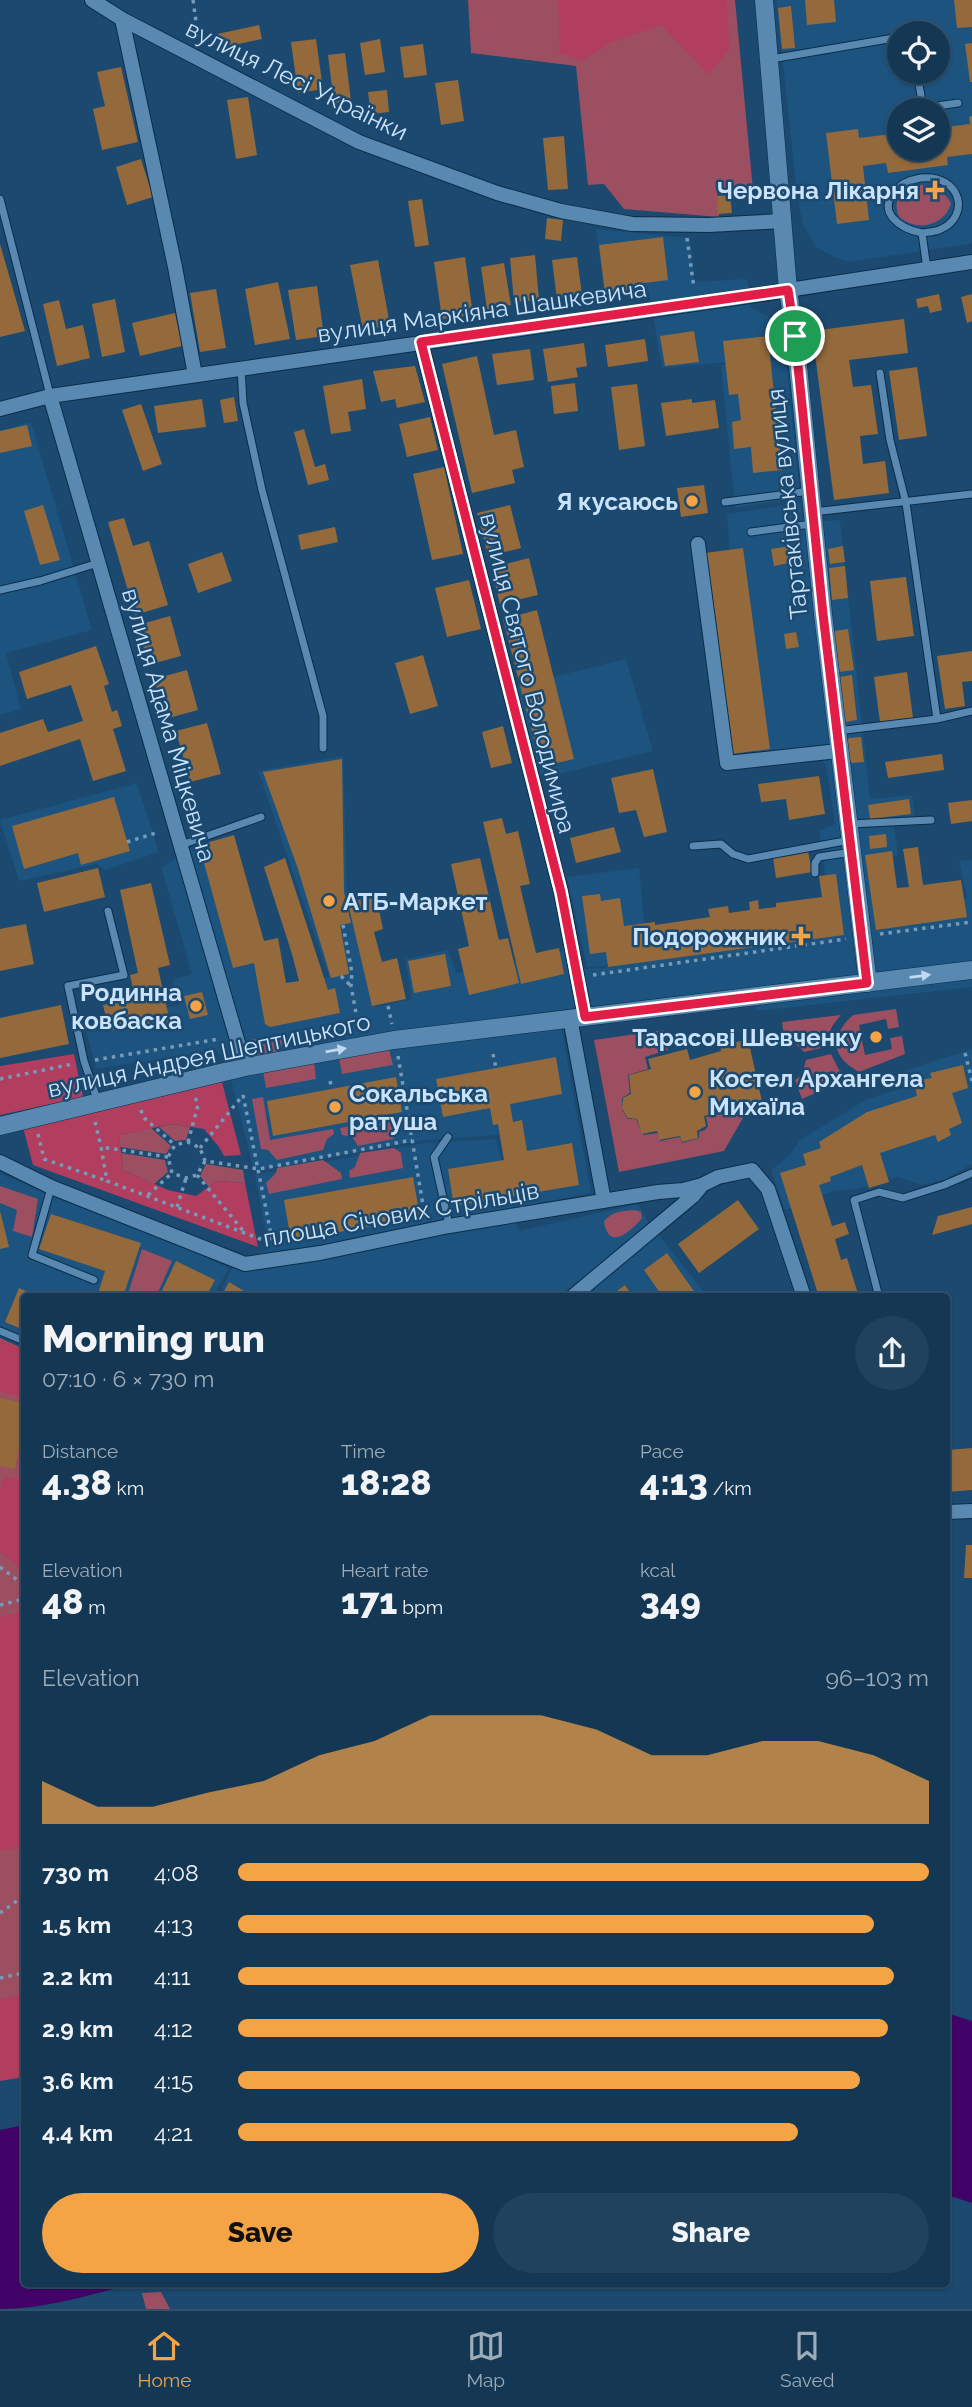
<!DOCTYPE html>
<html lang="en">
<head>
<meta charset="utf-8">
<style>
	:root { --surface:#143753; --page:#21425d; --text:#f1f3f6; --muted:#9dacb8; --line:#33516a; --accent:#f4a345 }
	body { margin:0; font-family:Raleway,sans-serif; background:var(--page); color:var(--text); height:100vh; display:flex; flex-direction:column; font-size:26px; white-space:nowrap }
	* { box-sizing:border-box; margin:0 }
	p { font-size:23px; color:var(--muted) }
	.icon { flex:none; width:38px; height:38px; fill:none; stroke:currentColor; stroke-width:2; stroke-linecap:round; stroke-linejoin:round }
	.map { position:relative; flex:1; overflow:hidden }
	.panel { position:absolute; left:21px; top:1293px; width:929px; height:994px; display:flex; flex-direction:column; background:var(--surface); border-radius:7px; box-shadow:0 2px 5px #0004,0 0 0 2px var(--line) }
	.panel>* { flex:none }
	.fabs { position:absolute; left:887px; top:21px; display:grid; gap:14px }
	.fabs a { display:grid; place-items:center; width:63px; height:63px; border-radius:50%; background:var(--surface); box-shadow:0 2px 5px #0004,0 0 0 2px var(--line); font-size:35px }
	.pin { position:absolute; display:grid; place-items:center; width:60px; height:60px; color:#fff; margin:-30px; border:4px solid #fff; border-radius:50%; box-shadow:0 2px 7px #0007 }
	.round { display:grid; place-items:center; flex:none; width:74px; height:74px; border-radius:37px; background:var(--page) }
	.summary { display:flex; align-items:center; justify-content:space-between; height:119px; padding:0 21px }
	h1 { font-size:38px; font-weight:800; line-height:52px }
	.metrics { display:grid; grid-template-columns:repeat(3,1fr); gap:10px; height:119px; padding:7px 21px }
	.metrics div { display:grid; align-content:center }
	.metrics b { font-size:35px; font-weight:800 }
	.metrics small { font-size:19px; font-weight:400 }
	.metrics p { font-size:19px }
	.chart { height:196px; padding:14px 21px }
	.chart p { display:flex; justify-content:space-between }
	.chart svg { width:100%; height:126px; margin-top:7px; fill:var(--accent); opacity:.7 }
	.primary-button { display:flex; gap:14px; margin-top:auto; padding:14px 21px }
	.primary-button a { flex:1; height:80px; border-radius:42px; background:var(--accent); color:#111; font-size:28px; font-weight:800; line-height:80px; text-align:center }
	.primary-button a+a { background:var(--page); color:var(--text) }
	ul { padding:0 21px; list-style:none; font-size:23px }
	li { display:grid; grid-template-columns:112px 84px 1fr; align-items:center; height:52px }
	li i { height:18px; border-radius:9px; background:var(--accent) }
	.dock { display:flex; justify-content:space-around; align-items:center; height:98px; border-top:2px solid var(--line); background:var(--surface); font-size:19px; color:var(--muted) }
	.dock a { display:grid; justify-items:center; gap:4px }
	.dock .current { color:var(--accent) }
	.map>svg:first-child { display:block }
	.built { fill:#1d537f; fill-rule:evenodd }
	.green { fill:#9b4f61 }
	.forest { fill:#b13e5f }
	.water { fill:#420368 }
	.building { fill:#946a3d }
	.lines { fill:none; stroke-linecap:round; stroke-linejoin:round }
	.lane-casing { stroke:#0a2e4a; stroke-width:9 }
	.street-casing { stroke:#0a2e4a; stroke-width:16 }
	.secondary-casing { stroke:#0a2e4a; stroke-width:19 }
	.path { stroke:#779ab8; stroke-width:3.5; stroke-dasharray:3.5 5; stroke-linecap:butt }
	.lane { stroke:#5988b1; stroke-width:7 }
	.street { stroke:#5988b1; stroke-width:14 }
	.secondary { stroke:#5988b1; stroke-width:18 }
	.oneway { fill:#c0daf3 }
	.route-casing { stroke:#fff; stroke-width:14 }
	.route { stroke:#e11d48; stroke-width:9 }
	.poi-dot { fill:#f4a345; stroke:#1b496f; stroke-width:2.5 }
	.labels { text-anchor:middle; dominant-baseline:central; stroke-width:5; stroke-linejoin:round; paint-order:stroke }
	.street-label { font-size:24px; fill:#cbe3fa; stroke:#1b496f }
	.poi-label { font-size:24px; font-weight:bold; fill:#cbe3fa; stroke:#1b496f; text-anchor:end }
</style>
</head>
<body>
<div class="map">
<svg width="972" height="2309" viewBox="0 0 972 2309">
	<rect width="100%" height="100%" fill="#1b496f"/>
	<path class="built" d="M776 0H972V241L970 244 849 262 834 257 816 247 803 225 797 194ZM900 33H938V72H900ZM900 110H938V149H900Z
		M596 229 690 238 694 282 747 279 751 308 771 318 783 332 784 357 662 368 649 291 605 298Z
		M786 359 800 498 735 508 721 365Z
		M31 422 92 630 6 653 21 709 0 715V431Z
		M801 503 803 522 840 520 870 799 912 795 916 822 894 825 898 856 878 859 885 910 967 898 959 861 972 860V987L757 1011 753 992 230 1073 217 1050 96 1069 85 1026 179 1005 172 980 192 974 161 867 201 844 238 955 258 949 273 1009 317 980 329 977 258 771 343 756 347 893 376 1007 412 999 405 959 449 950 456 973 579 948 584 969 605 968 647 931 829 919 827 886 819 831 835 824 826 765 809 748 757 757 730 557 727 514Z
		M626 659 653 751 542 778 516 686Z
		M137 783 159 852 105 870 97 864 19 881 0 820Z
		M639 868 645 930 605 966 587 967 567 877Z
		M555 1026 562 1031 591 1193 514 1208 512 1202 518 1231 638 1204 646 1219 708 1297H236L222 1288 232 1268 269 1248 255 1175 425 1143 496 1139 508 1186 499 1135 425 1140 254 1171 230 1076 390 1046Z
		M972 1049V1164L946 1179 922 1185 898 1177 857 1189 833 1191 785 1210 771 1170 790 1155 800 1140 867 1099 903 1088V1071Z
		M0 1174 100 1214 140 1227 229 1268 213 1297H24V1344L0 1333Z"/>
	<path class="green" d="M468 0H735L753 190 717 192 719 217 624 209 604 184 588 185 576 66 471 53Z
		M920 185C935 185 943 190 951 203 946 224 919 232 902 219 898 216 898 215 897 210 894 195 907 188 920 185Z
		M896 1009 899 1027 888 1029 886 1019 859 1025 865 1055 892 1049 890 1038 902 1036 905 1054 859 1072C830 1056 830 1036 853 1015Z
		M841 1015C832 1025 827 1032 830 1046L804 1052 795 1043H785L782 1022Z
		M664 1030 668 1050 645 1057 648 1069 628 1075 630 1093 622 1098V1110L628 1119H636L643 1135 657 1133 660 1141 680 1137 682 1143 699 1138V1132L705 1130 708 1126 706 1117 736 1110 737 1114H742L743 1118 724 1151 619 1172 594 1040Z
		M284 1033 280 1054C260 1058 251 1064 246 1041Z
		M389 1049 393 1065 342 1074 339 1058Z
		M831 1054 839 1070 849 1078 802 1099 795 1080 802 1075 806 1060Z
		M314 1062 316 1079 266 1088 263 1071Z
		M263 1097 270 1140 333 1129 334 1134 327 1139 323 1150 277 1160 268 1150 261 1149 252 1099Z
		M396 1117 398 1131 393 1139 358 1146 352 1137 342 1135 340 1128Z
		M172 1124 190 1127 186 1140 175 1141 159 1127Z
		M151 1128 171 1146 166 1154 120 1147 119 1135Z
		M394 1148 401 1153 403 1168 350 1178 349 1171 355 1167 360 1153Z
		M121 1153 165 1160 168 1172 154 1184 123 1170Z
		M323 1160 341 1173 342 1179 269 1194 266 1183 276 1173 277 1168Z
		M206 1164 243 1170 245 1183 217 1181 209 1187 200 1176Z
		M0 1186 38 1199 32 1237 13 1231 17 1210 0 1203Z
		M635 1210 641 1212 642 1218C631 1231 609 1252 604 1222 611 1211 623 1211 635 1210Z
		M142 1249 172 1261 156 1297H127Z
		M0 1338 24 1349V2077L0 2080Z
		M161 2292 170 2309H146L142 2293Z"/>
	<path class="forest" d="M558 0H727L729 49 709 75 661 25 610 43 582 60 560 53Z
		M74 1054 83 1097 0 1115V1066Z
		M222 1082 241 1155 224 1156 219 1147 204 1129 172 1124 119 1135 123 1170 168 1190 196 1196 217 1181 245 1183 258 1247 33 1165 23 1127Z
		M0 1340 24 1350V1397L0 1392Z
		M24 1463V1571L0 1552V1489L3 1477 21 1479Z
		M24 1611V1847L0 1851V1617Z
		M24 1995V2077L0 2081V1999Z"/>
	<path class="water" d="M947 2013 972 2021V2203L947 2195Z
		M24 2125V2284H133C90 2295 44 2309 0 2309V2130Z"/>
	<path class="building" d="M805 0H834L836 22 807 25Z
		M954 0H972V27L957 28Z
		M791 6 795 48 782 49 778 8Z
		M259 25 262 39 220 48 217 34Z
		M316 39 323 89 298 93 291 42Z
		M380 39 385 72 365 75 360 43Z
		M972 43V82H970L965 44Z
		M423 44 427 75 404 78 400 47Z
		M345 53 351 101 334 103 328 55Z
		M121 67 138 142 102 150 93 109 105 106 97 72Z
		M458 80 464 121 441 125 435 83Z
		M387 90 389 112 371 114 368 92Z
		M248 97 257 155 236 159 227 100Z
		M972 116V154L947 157 948 165 888 173 886 163 863 166 869 220 837 224 826 133 858 129 859 138 900 133V149H938V128L970 124 969 117Z
		M564 136 568 189 548 190 543 138Z
		M141 159 153 197 127 205 116 167Z
		M730 195 732 213 718 214 717 196Z
		M422 199 429 245 415 247 408 201Z
		M547 218 563 220 561 241 545 239Z
		M663 237 668 280 636 284V289L605 293 599 245Z
		M0 244 25 331 0 337Z
		M535 255 539 300 514 302 510 258Z
		M465 257 473 315 442 319 434 262Z
		M577 257 582 295 557 299 552 260Z
		M378 260 390 325 363 330 350 265Z
		M504 263 511 305 487 309 481 267Z
		M278 282 290 339 255 345 245 289Z
		M317 286 324 336 296 340 288 290Z
		M216 289 226 348 200 352 190 293Z
		M939 294 942 310 930 313 928 306 918 308 916 299Z
		M972 294V321L967 323 961 297Z
		M115 299 125 352 102 357 92 304Z
		M59 300 66 329 83 325 90 358 57 366 43 304Z
		M175 313 182 346 140 356 132 323Z
		M904 319 908 353 849 360 853 387 871 385 878 434 860 436 863 464 885 461 889 493 834 500 812 331Z
		M694 331 699 362 665 366 660 336Z
		M768 336 782 470 753 473 751 447 734 449 732 422 741 420 738 394 729 395 723 341Z
		M645 339 648 361 608 367 605 345Z
		M584 343 587 366 576 368 578 377 548 382 543 349Z
		M530 349 534 380 497 385 492 354Z
		M477 356 494 435 516 430 524 467 512 470 515 483 472 493 442 364Z
		M415 366 425 402 397 408 395 399 381 402 373 371Z
		M917 367 927 436 899 440 889 371Z
		M362 379 366 409 348 412 351 431 331 434 323 386Z
		M575 383 578 411 554 414 551 386Z
		M637 384 645 446 619 450 611 387Z
		M234 397 238 421 224 423 220 400Z
		M202 399 206 427 158 433 154 406Z
		M692 399V403L715 400 719 428 666 436 661 403Z
		M141 404 162 464 143 471 122 410Z
		M430 417 438 450 407 457 399 424Z
		M27 425 32 446 0 453V431Z
		M304 429 315 467 325 464 329 480 308 485 294 432Z
		M444 467 463 554 432 560 413 474Z
		M704 485 708 513 681 517 677 488Z
		M43 505 60 560 40 565 24 511Z
		M510 505 521 548 488 556 477 513Z
		M124 518 133 546 149 541 168 605 135 615 108 522Z
		M335 527 338 542 301 550 298 535Z
		M790 546 793 562 774 566 771 549Z
		M843 546 845 562 830 564 828 549Z
		M743 548 770 749 732 754 705 553Z
		M222 552 232 581 198 593 188 564Z
		M529 558 538 595 500 604 491 568Z
		M845 566 848 598 832 600 829 568Z
		M906 577 914 636 877 641 870 581Z
		M469 580 481 629 447 637 435 588Z
		M537 610 574 759 548 765 538 755 503 619Z
		M170 616 181 656 148 665 138 625Z
		M848 629 854 670 839 672 834 631Z
		M796 632 799 647 786 649 784 634Z
		M96 646 109 684 104 686 112 712 117 710 122 726 113 729 126 771 93 781 80 739 0 766V733L43 719 48 732 83 721 71 685 27 699 19 672Z
		M972 651V681L962 682 965 706 945 709 937 656Z
		M423 655 438 706 410 714 395 663Z
		M187 670 198 710 165 719 154 679Z
		M907 672 913 718 880 722 874 677Z
		M852 675 857 720 845 722 839 677Z
		M207 723 221 774 190 782 176 731Z
		M503 726 512 763 491 768 482 732Z
		M861 737 864 762 852 763 846 756 844 746 849 738Z
		M942 754 944 770 888 778 885 762Z
		M342 759 344 892 351 923 340 925 349 974 331 978 298 869 263 772Z
		M653 769 667 832 644 837 636 810 619 813 611 778Z
		M819 776 825 814 789 820 786 799 761 802 758 784Z
		M114 797 130 851 81 865 78 853 24 869 12 826Z
		M909 799 911 814 870 819 868 805Z
		M972 800V821L951 824 948 803Z
		M502 818 506 834 518 831 530 884 520 886 536 953 559 948 564 974 521 984 483 822Z
		M614 827 621 852 576 863 570 838Z
		M886 834 887 847 870 849 869 836Z
		M234 835 264 941 278 938 286 983 299 981 292 954 264 867 285 858 328 990 335 988 340 1013 270 1027 265 1024 254 963 233 968 199 845Z
		M918 847 923 885 961 880 967 917 876 930 865 855 892 851 897 888 909 887 903 849Z
		M808 851 812 872 776 878 773 857Z
		M480 858 499 940 508 938 519 983 469 995 458 949 469 946 451 864Z
		M98 868 105 897 44 912 37 883Z
		M836 874 844 935 608 967 606 952 590 954 582 896 600 894 601 901 620 898 624 926 655 922V925L710 917 708 909 728 906 729 913 750 910 749 902 758 900 759 909 776 907V903L822 897 819 876Z
		M151 883 170 965 158 968 170 1022 128 1031 127 1027 109 1031 103 1005 112 1003 111 998 134 993 130 975 138 973 120 890Z
		M376 895 383 929 374 932 382 962 397 958 406 999 372 1006 348 903Z
		M26 924 34 964 0 971V929Z
		M445 954 451 986 414 993 408 961Z
		M202 992 208 1015 190 1019 184 996Z
		M61 1005 69 1044 0 1058V1018Z
		M748 1039 763 1106 739 1112 738 1108 704 1116 706 1126 697 1131 698 1138 682 1142 680 1136 659 1140 657 1131 642 1134 637 1119 628 1118 622 1109 623 1098 631 1094 629 1075 651 1069 648 1059 687 1049 690 1060 721 1051 720 1046Z
		M556 1057 562 1094 510 1104 513 1122 522 1120 527 1151 572 1143 579 1185 454 1206 448 1169 504 1160 498 1124 493 1125 490 1108 443 1117 436 1079Z
		M963 1065 968 1088 952 1093 962 1123 949 1129 951 1135 938 1142 935 1135 880 1153 889 1182 869 1188 862 1165 830 1177 831 1181 819 1185 832 1226 845 1222 849 1234 835 1239 841 1260 847 1258 859 1297H819L780 1173 806 1165 803 1154 821 1148 819 1142 867 1112 917 1096 914 1081 932 1078 930 1073Z
		M396 1077 402 1112 273 1136 267 1101Z
		M413 1177 420 1217 291 1241 284 1200Z
		M738 1200 759 1229 699 1273 678 1244Z
		M972 1207V1224L932 1235 938 1216Z
		M0 1211 9 1247 0 1249Z
		M51 1214 141 1243 123 1297H97L105 1271 39 1249Z
		M667 1253 698 1297H663L644 1270Z
		M176 1261 215 1280 206 1297H159Z
		M229 1282 254 1297H221Z
		M625 1285 633 1297H609Z
		M19 1288 40 1297H24V1330L5 1322Z
		M0 1398 24 1403V1420L15 1469 0 1466Z
		M972 1448V1490L947 1492V1450Z
		M966 1545H972V1578H964Z"/>
	<g class="lines">
		<g class="lane-casing">
			<path id="lane" d="M771 59 900 37
				M917 72 923 108 958 103
				M0 199 50 395
				M922 233C927 232 934 232 939 230 972 217 961 174 921 178 911 180 903 182 897 189 874 212 901 229 922 233L927 269
				M241 368 243 403 262 490 323 716V748
				M725 502 810 491
				M813 512 972 494
				M751 532 812 524
				M0 590 40 581 98 563
				M937 719 972 711
				M837 731 937 719 906 503 890 440 880 373
				M850 824 931 820
				M181 845 261 817
				M693 846 721 844 733 854 748 859 850 840
				M815 873V863L819 857 852 852
				M98 1102 84 1061 68 986 124 975 108 911
				M448 1137 434 1157 449 1225
				M51 1188 32 1255 94 1280
				M879 1297 854 1200 879 1192 903 1198 944 1185 972 1173
				M0 1331 24 1341"/>
		</g>
		<g class="street-casing">
			<path id="street" d="M92 0 122 19 359 142 497 193 561 211 632 224 709 225 783 221
				M122 19 175 267 195 375
				M421 342 561 892 585 1017
				M50 396 245 1067
				M0 409 50 396 736 298 972 262
				M698 544 727 763 838 751
				M570 1018 604 1201
				M0 1162 51 1187 245 1264 320 1253 449 1226 658 1192 683 1190 702 1185 718 1177 752 1170 768 1189 804 1297
				M572 1297 693 1196 702 1185
				M947 1512 972 1511"/>
		</g>
		<g class="secondary-casing">
			<path id="secondary" d="M764 0 788 290 795 336 823 614 868 983
				M0 1126 245 1067 394 1040 972 970"/>
		</g>
		<path class="path" d="M193 0 199 43
			M687 238 694 288
			M127 842 156 833
			M343 925 352 973 351 986 356 1013
			M880 934 972 922
			M593 975 846 939
			M341 976 351 986
			M388 1006 392 1024
			M965 1053 972 1081
			M493 1054 496 1068
			M398 1056 425 1217
			M95 1060 219 1039
			M0 1079 73 1064
			M330 1081 332 1089
			M243 1095 273 1244
			M141 1110 143 1117 175 1145
			M95 1122 101 1147
			M38 1134 44 1159 107 1181
			M188 1142 198 1105 195 1097
			M200 1148 243 1095
			M168 1157 101 1147 107 1181 271 1243
			M205 1161 197 1175 186 1178 172 1173 168 1157 175 1145 188 1142 200 1148 205 1161 259 1169 412 1140
			M197 1175 245 1233
			M148 1195 172 1173
			M177 1207 186 1178
			M0 1567 24 1585
			M0 1605 24 1599
			M0 1913 24 1896
			M0 1978 24 1973"/>
		<use href="#lane" class="lane"/>
		<use href="#street" class="street"/>
		<use href="#secondary" class="secondary"/>
	</g>
	<defs><path id="oneway-solid" d="M-6-.8H1V-3.2L6.5 0L1 3.2V.8H-6Z" transform="scale(1.75)"/></defs>
	<g class="oneway">
		<use href="#oneway-solid" transform="translate(920 976) rotate(-7)"/>
		<use href="#oneway-solid" transform="translate(336 1050) rotate(-10)"/>
	</g>
	<g class="lines">
		<g class="route-casing">
			<path id="route" d="M788 290 795 336 823 614 867 983 585 1017 561 892 421 342Z"/>
		</g>
		<use href="#route" class="route"/>
	</g>
	<g class="poi-dot">
		<path d="M931.5 179.5h7v7h7v7h-7v7h-7v-7h-7v-7h7z"/>
		<circle cx="692" cy="501" r="7"/>
		<circle cx="329" cy="901" r="7"/>
		<path d="M797.5 925.5h7v7h7v7h-7v7h-7v-7h-7v-7h7z"/>
		<circle cx="196" cy="1006" r="7"/>
		<circle cx="876" cy="1037" r="7"/>
		<circle cx="695" cy="1092" r="7"/>
		<circle cx="335" cy="1107" r="7"/>
	</g>
	<g class="labels">
		<g class="street-label">
			<text transform="translate(297 80) rotate(26)">вулиця Лесі Українки</text>
			<text transform="translate(482 311) rotate(-8)">вулиця Маркіяна Шашкевича</text>
			<text transform="translate(787 504) rotate(-96)">Тартаківська вулиця</text>
			<text transform="translate(528 673) rotate(76)">вулиця Святого Володимира</text>
			<text transform="translate(169 725) rotate(74)">вулиця Адама Міцкевича</text>
			<text transform="translate(209 1055) rotate(-12)">вулиця Андрея Шептицького</text>
			<text transform="translate(401 1214) rotate(-10)">площа Січових Стрільців</text>
		</g>
		<g class="poi-label">
			<text x="919" y="190">Червона Лікарня</text>
			<text x="678" y="501">Я кусаюсь</text>
			<text x="343" y="901" text-anchor="start">АТБ-Маркет</text>
			<text x="787" y="936">Подорожник</text>
			<text x="182" y="992">Родинна<tspan x="182" dy="28">ковбаска</tspan></text>
			<text x="862" y="1037">Тарасові Шевченку</text>
			<text x="709" y="1078" text-anchor="start">Костел Архангела<tspan x="709" dy="28">Михаїла</tspan></text>
			<text x="349" y="1093" text-anchor="start">Сокальська<tspan x="349" dy="28">ратуша</tspan></text>
		</g>
	</g>
</svg>
<div class="fabs">
<a><svg class="icon" aria-label="locate" viewBox="0 0 24 24"><circle cx="12" cy="12" r="6"/><path d="M12 2v4M12 18v4M2 12h4M18 12h4"/></svg></a>
<a><svg class="icon" aria-label="layers" viewBox="0 0 24 24"><path d="M12 4l9 5-9 5-9-5zM3 14l9 5 9-5"/></svg></a>
</div>
<div class="pin" style="left:795px;top:336px;background:#1e9e55"><svg class="icon" aria-label="arrive" viewBox="0 0 24 24"><path d="M6 21V4h12l-3 4 3 4H6"/></svg></div>
<section class="panel">
<div class="summary"><div><h1>Morning run</h1><p>07:10 · 6 × 730 m</p></div><a class="round"><svg class="icon" aria-label="share" viewBox="0 0 24 24"><path d="M12 15V3M7 8l5-5 5 5M5 13v7h14v-7"/></svg></a></div>
<div class="metrics">
<div><p>Distance</p><b>4.38<small> km</small></b></div>
<div><p>Time</p><b>18:28</b></div>
<div><p>Pace</p><b>4:13<small> /km</small></b></div>
</div>
<div class="metrics">
<div><p>Elevation</p><b>48<small> m</small></b></div>
<div><p>Heart rate</p><b>171<small> bpm</small></b></div>
<div><p>kcal</p><b>349</b></div>
</div>
<div class="chart"><p><span>Elevation</span>96–103 m</p>
<svg viewBox="0 0 160 44" preserveAspectRatio="none"><path d="M0 44V29L10 38L20 38L30 33L40 29L50 20L60 15L70 6L80 6L90 6L100 11L110 20L120 20L130 15L140 15L150 20L160 29V44z"/></svg>
</div>
<ul>
<li><b>730 m</b>4:08<i style="width:100%"></i></li>
<li><b>1.5 km</b>4:13<i style="width:92%"></i></li>
<li><b>2.2 km</b>4:11<i style="width:95%"></i></li>
<li><b>2.9 km</b>4:12<i style="width:94%"></i></li>
<li><b>3.6 km</b>4:15<i style="width:90%"></i></li>
<li><b>4.4 km</b>4:21<i style="width:81%"></i></li>
</ul>
<div class="primary-button"><a>Save</a><a>Share</a></div>
</section>
</div>
<nav class="dock">
<a class="current"><svg class="icon" aria-label="home" viewBox="0 0 24 24"><path d="M3 11l9-7 9 7M6 9v11h12V9"/></svg>Home</a>
<a><svg class="icon" aria-label="map" viewBox="0 0 24 24"><path d="M3 6l6-2 6 2 6-2v14l-6 2-6-2-6 2zM9 4v14M15 6v14"/></svg>Map</a>
<a><svg class="icon" aria-label="saved" viewBox="0 0 24 24"><path d="M7 4h10v16l-5-4-5 4z"/></svg>Saved</a>
</nav>
</body>
</html>
